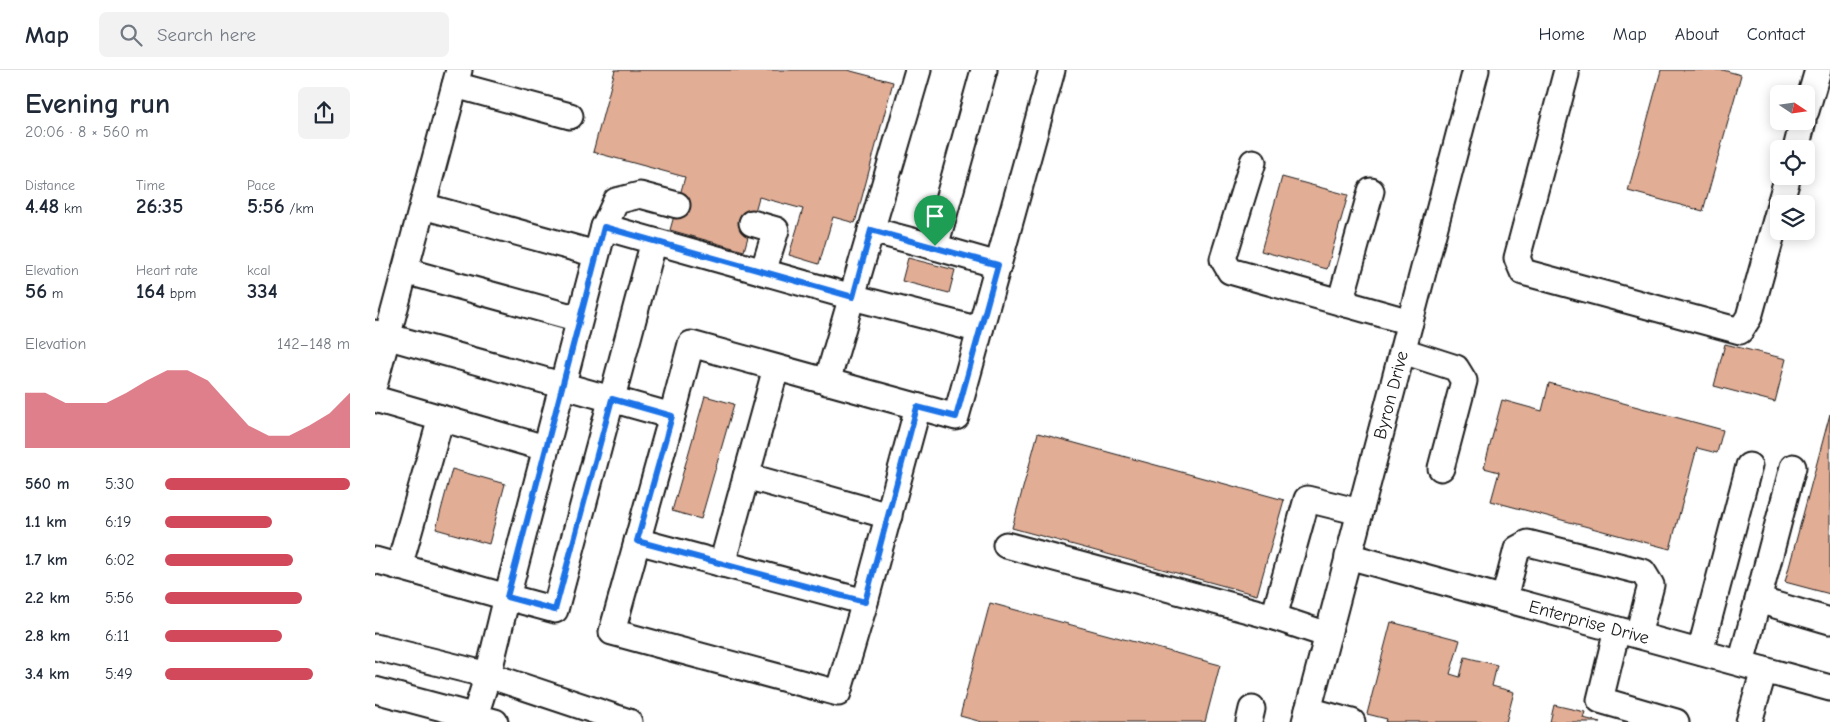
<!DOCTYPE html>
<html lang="en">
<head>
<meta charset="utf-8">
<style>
	:root { --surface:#fff; --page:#f2f2f3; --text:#1f2937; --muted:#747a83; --line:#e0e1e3; --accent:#d1495b }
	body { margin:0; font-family:"Comic Neue",sans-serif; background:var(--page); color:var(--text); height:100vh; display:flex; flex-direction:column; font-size:19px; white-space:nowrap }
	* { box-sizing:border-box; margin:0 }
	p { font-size:16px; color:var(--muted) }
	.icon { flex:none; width:28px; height:28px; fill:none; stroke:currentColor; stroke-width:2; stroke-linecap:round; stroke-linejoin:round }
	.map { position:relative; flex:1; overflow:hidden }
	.side { display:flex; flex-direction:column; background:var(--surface); width:375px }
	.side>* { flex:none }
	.needle { width:32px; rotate:103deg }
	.buttons { position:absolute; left:1395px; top:15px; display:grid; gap:10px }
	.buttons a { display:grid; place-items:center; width:45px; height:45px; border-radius:8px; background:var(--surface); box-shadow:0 2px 12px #0003; font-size:25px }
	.pin { position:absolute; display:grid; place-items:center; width:42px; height:42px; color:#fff; margin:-51px -21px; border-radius:50% 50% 50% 0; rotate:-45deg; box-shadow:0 0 5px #0007 }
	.pin .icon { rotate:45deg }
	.round { display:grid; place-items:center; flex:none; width:52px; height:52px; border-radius:8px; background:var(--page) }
	.headline { display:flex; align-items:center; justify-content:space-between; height:85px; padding:0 25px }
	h1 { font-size:28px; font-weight:700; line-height:38px }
	.stats { display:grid; grid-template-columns:repeat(3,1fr); gap:8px; height:85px; padding:5px 25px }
	.stats div { display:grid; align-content:center }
	.stats b { font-size:21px; font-weight:700 }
	.stats small { font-size:14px; font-weight:400 }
	.stats p { font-size:14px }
	.chart { height:140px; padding:10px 25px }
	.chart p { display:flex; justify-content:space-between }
	.chart svg { width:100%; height:90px; margin-top:5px; fill:var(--accent); opacity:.7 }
	ul { padding:0 25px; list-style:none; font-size:16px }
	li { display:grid; grid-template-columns:80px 60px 1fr; align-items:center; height:38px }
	li i { height:12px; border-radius:6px; background:var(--accent) }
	header { display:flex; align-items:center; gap:30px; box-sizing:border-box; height:70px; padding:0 25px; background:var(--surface); border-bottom:1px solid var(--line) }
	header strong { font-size:24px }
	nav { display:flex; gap:28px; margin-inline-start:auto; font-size:18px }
	.search { width:350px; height:45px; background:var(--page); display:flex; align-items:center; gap:12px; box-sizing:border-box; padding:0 18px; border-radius:8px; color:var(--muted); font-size:19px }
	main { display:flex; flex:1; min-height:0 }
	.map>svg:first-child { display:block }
	.building { fill:#e1ad95; stroke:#1c1c1c }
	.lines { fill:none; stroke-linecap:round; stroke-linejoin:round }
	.minor-casing { stroke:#1c1c1c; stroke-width:29 }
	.minor { stroke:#fff; stroke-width:25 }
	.route-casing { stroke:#fff; stroke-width:10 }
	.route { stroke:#1a73e8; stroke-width:6 }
	.labels { text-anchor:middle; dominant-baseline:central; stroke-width:4; stroke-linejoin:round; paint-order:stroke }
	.street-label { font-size:18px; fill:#1c1c1c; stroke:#fff }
</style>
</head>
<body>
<header>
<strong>Map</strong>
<div class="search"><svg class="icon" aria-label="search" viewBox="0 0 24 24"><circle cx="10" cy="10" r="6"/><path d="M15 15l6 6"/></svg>Search here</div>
<nav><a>Home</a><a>Map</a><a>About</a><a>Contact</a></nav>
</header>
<main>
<section class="side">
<div class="headline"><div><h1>Evening run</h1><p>20:06 · 8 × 560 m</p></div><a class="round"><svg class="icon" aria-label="share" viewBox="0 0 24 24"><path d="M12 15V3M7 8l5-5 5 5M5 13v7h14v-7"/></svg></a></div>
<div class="stats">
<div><p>Distance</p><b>4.48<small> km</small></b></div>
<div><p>Time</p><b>26:35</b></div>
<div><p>Pace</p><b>5:56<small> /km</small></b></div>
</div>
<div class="stats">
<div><p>Elevation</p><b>56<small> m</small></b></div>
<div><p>Heart rate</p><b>164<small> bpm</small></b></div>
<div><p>kcal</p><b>334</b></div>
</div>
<div class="chart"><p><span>Elevation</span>142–148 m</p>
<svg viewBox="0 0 160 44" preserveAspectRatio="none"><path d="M0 44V17L10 17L20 22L30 22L40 22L50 17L60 11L70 6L80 6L90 11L100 22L110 33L120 38L130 38L140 33L150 27L160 17V44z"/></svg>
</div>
<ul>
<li><b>560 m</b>5:30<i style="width:100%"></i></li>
<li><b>1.1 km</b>6:19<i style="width:58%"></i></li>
<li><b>1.7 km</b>6:02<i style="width:69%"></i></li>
<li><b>2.2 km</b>5:56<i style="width:74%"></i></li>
<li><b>2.8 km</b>6:11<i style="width:63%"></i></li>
<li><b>3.4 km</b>5:49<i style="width:80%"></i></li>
</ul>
</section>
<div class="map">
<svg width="1455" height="652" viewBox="0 0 1455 652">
	<rect width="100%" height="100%" fill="#fff"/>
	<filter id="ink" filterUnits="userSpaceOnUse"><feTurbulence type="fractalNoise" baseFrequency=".02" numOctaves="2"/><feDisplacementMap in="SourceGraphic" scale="10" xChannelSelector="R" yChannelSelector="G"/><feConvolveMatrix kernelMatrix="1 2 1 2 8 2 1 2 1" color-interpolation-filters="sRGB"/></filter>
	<g filter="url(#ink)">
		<path class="building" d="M240 0H472L518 12 480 153 458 147 444 194 414 185 428 139 384 127 369 181 295 160 310 107 218 82Z
			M1286 0H1348L1366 5 1328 141 1253 121Z
			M907 107 973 125 952 199 886 181Z
			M533 188 580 200 574 223 527 211Z
			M1350 274 1411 289 1400 332 1339 316Z
			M1174 313 1348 360 1342 383 1322 378 1295 479 1116 431 1124 402 1109 398 1127 330 1167 341Z
			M330 326 359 334 326 449 297 441Z
			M1455 344V524L1410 512Z
			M663 363 909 430 882 525 637 458Z
			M77 399 130 414 114 474 61 459Z
			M615 533 845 595 830 652H607L585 646Z
			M1016 552 1085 570 1075 604 1085 607 1090 587 1122 595 1117 616 1139 622 1131 652H1011L1012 649 992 644Z
			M1179 635 1210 642 1208 648 1225 652H1175Z"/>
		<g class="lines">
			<g class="minor-casing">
				<g id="minor">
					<path d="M1191 4 1142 188 1148 202 1365 261 1374 247 1404 139"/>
					<path d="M80 15 195 46"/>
					<path d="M1431 41 1443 0"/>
					<path d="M1421 79 1428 51"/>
					<path d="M878 92 848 189 855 201 1035 252"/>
					<path d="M1405 134 1413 106"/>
					<path d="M48 136 221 184"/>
					<path d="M377 153 401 160 388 202"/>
					<path d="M229 157 241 131 265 125 302 135"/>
					<path d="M496 160 560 177 609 0"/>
					<path d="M279 171 180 540 132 527 229 157 477 227 605 260"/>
					<path d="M560 177 623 195"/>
					<path d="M30 201 204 249"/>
					<path d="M972 234 968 222 996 121"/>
					<path d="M0 263 297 346 316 274 581 347 677 0"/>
					<path d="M1028 281 1081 298 1089 311 1066 398"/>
					<path d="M0 312 84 0"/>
					<path d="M452 312 543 0"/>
					<path d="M0 329 170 378"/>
					<path d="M297 346 237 562 463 623 490 532 543 337"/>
					<path d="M371 406 514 446"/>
					<path d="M262 471 490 532"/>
					<path d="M631 475 899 547 953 565"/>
					<path id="s1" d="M973 486 1455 618"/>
					<path d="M0 490 132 527 113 605 98 652"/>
					<path d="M347 494 401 298"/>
					<path d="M24 497 66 348"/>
					<path d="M1129 529 1142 479 1153 473 1268 502 1276 515 1263 565"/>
					<path d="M1383 530 1418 397"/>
					<path d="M899 547 932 429 985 442"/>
					<path d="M1242 560 1225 630 1301 652"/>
					<path d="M0 577 113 605 254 652"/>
					<path d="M1325 582 1374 396"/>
					<path d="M1366 593 1383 530 1455 551"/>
					<path d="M0 620 120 652"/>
					<path d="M933 640 977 652"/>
					<path d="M874 652 877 639"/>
					<path id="s2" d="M930 652 1101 0"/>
					<path d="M1374 652 1389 600"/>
				</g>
			</g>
			<use href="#minor" class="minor"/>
		</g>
	</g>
	<g class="lines" filter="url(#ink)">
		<g class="route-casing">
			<path id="route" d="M229 157 478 227 496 160 623 195 581 347 542 337 490 532 262 471 297 346 237 329 180 540 132 527Z"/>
		</g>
		<use href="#route" class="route"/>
	</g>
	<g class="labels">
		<g class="street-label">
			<text stroke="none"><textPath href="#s2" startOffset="338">Byron Drive</textPath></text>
			<text stroke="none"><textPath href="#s1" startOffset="250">Enterprise Drive</textPath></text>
		</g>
	</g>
</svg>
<div class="buttons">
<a><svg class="needle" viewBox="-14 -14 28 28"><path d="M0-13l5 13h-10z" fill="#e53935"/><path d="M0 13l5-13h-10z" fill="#747a83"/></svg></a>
<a><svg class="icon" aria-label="locate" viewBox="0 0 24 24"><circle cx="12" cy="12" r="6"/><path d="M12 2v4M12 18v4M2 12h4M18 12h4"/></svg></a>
<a><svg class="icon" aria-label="layers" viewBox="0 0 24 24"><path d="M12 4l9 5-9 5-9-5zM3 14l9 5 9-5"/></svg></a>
</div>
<div class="pin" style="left:560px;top:176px;background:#1e9e55"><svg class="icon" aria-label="arrive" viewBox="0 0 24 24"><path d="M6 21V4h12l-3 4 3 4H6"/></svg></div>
</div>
</main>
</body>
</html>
